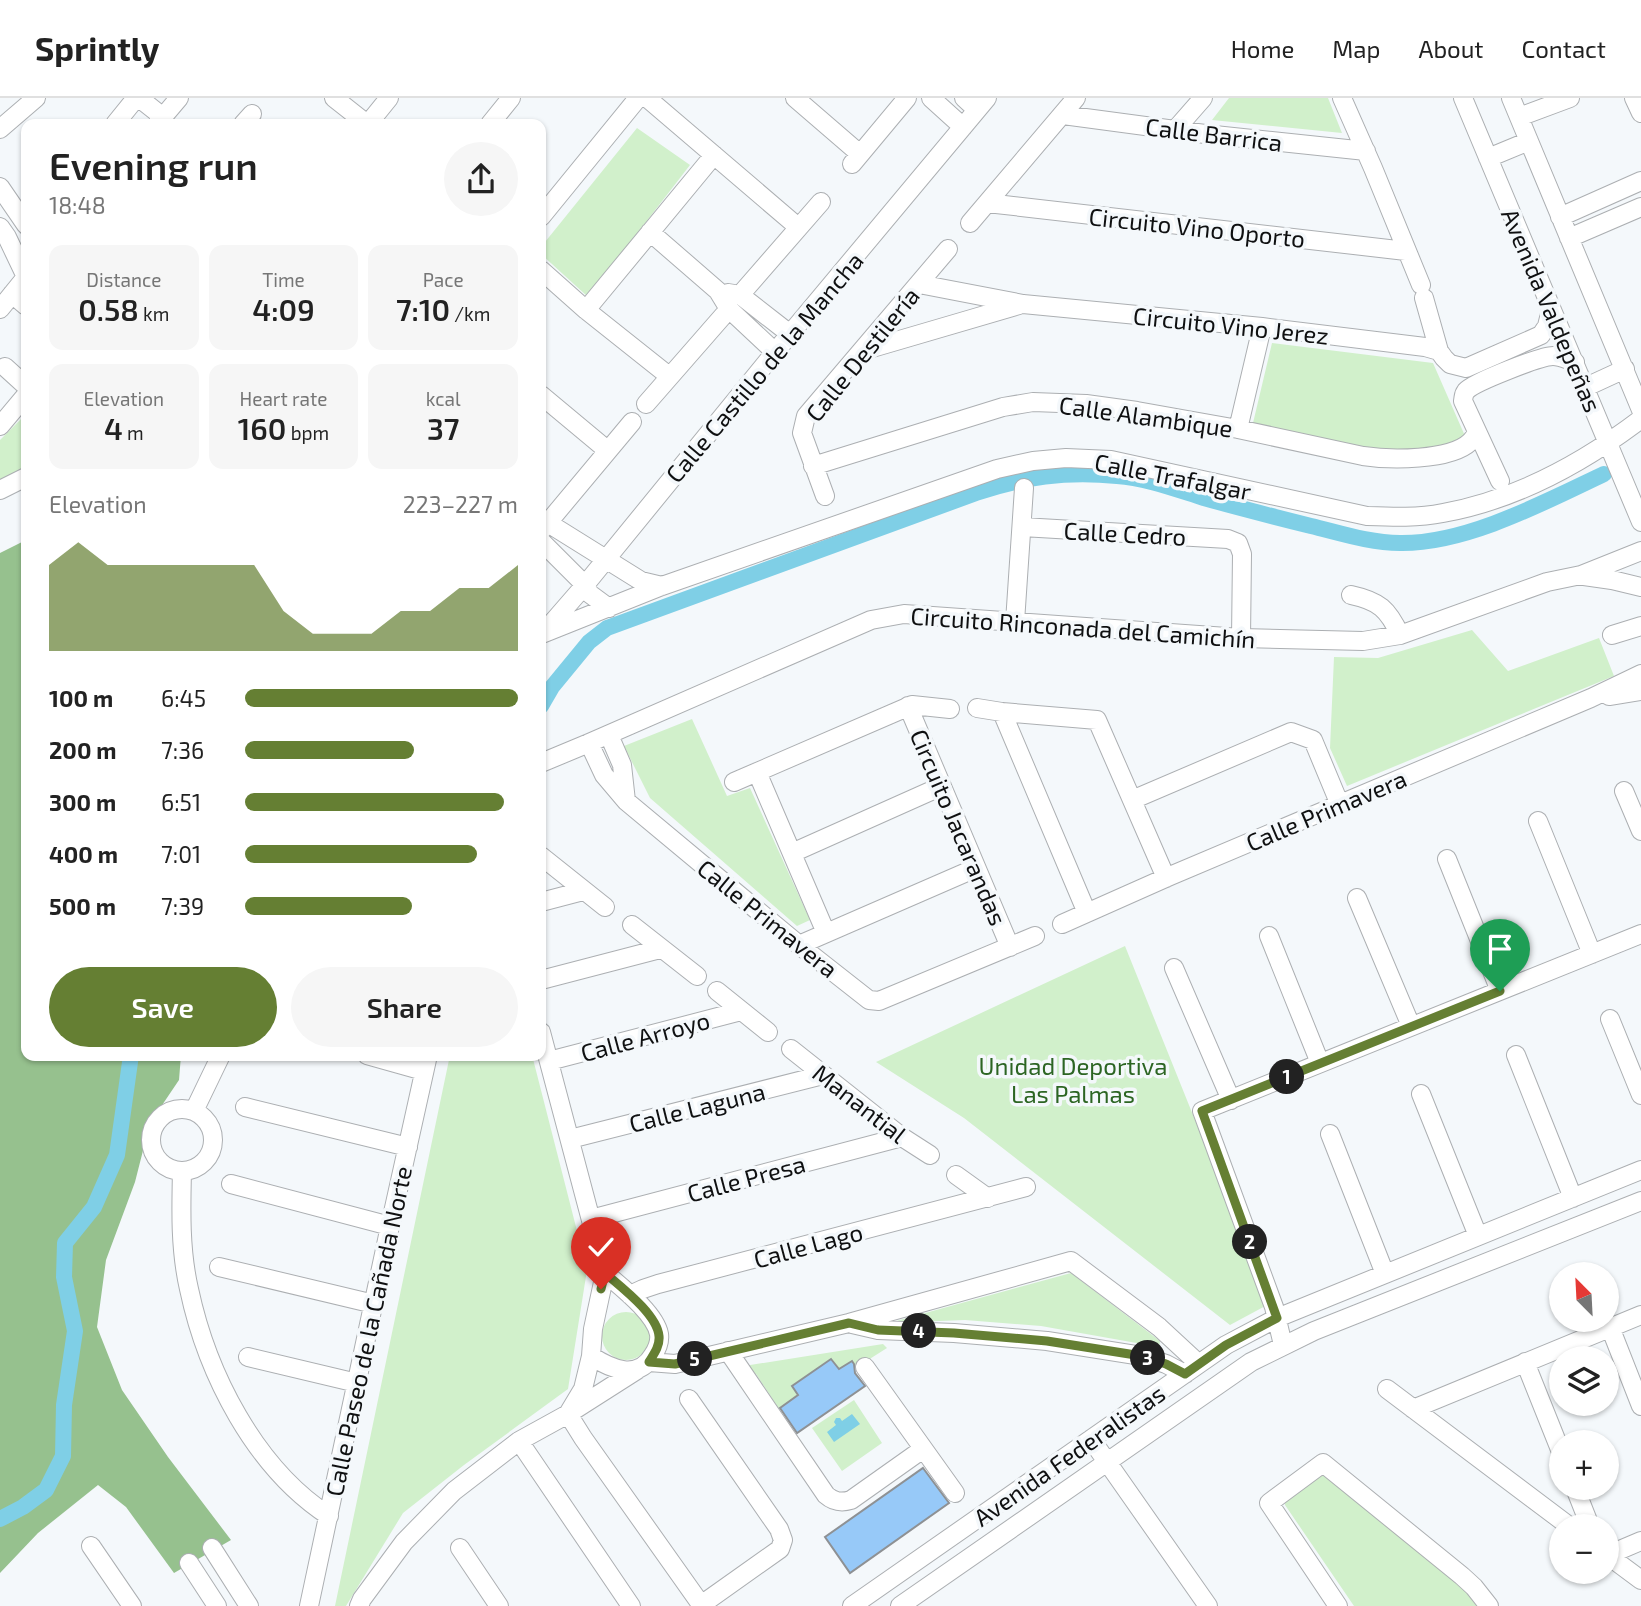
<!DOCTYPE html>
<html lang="en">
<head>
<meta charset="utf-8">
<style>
	:root { --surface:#fff; --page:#f6f6f6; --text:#222; --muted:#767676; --line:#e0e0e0; --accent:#657f33 }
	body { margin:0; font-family:"Exo 2",sans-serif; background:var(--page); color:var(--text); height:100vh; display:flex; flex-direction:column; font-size:26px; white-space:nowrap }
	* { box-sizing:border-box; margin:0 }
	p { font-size:23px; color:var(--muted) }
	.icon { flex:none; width:38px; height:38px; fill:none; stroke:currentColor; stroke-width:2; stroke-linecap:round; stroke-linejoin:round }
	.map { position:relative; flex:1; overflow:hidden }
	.panel { position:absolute; left:21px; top:21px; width:525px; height:942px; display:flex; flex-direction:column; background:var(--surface); border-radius:14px; box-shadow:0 2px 5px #0004 }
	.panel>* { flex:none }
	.needle { width:46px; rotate:336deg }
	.fabs { position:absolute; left:1549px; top:1164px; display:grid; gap:14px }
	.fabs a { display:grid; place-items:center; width:70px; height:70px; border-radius:50%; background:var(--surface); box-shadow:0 2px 5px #0004; font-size:35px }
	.pin { position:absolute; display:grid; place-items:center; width:60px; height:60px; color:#fff; margin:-72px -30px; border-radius:50% 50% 50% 0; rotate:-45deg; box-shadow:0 0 7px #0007 }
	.pin .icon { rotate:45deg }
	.km { position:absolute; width:35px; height:35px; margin:-18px; border-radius:50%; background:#222; color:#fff; font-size:19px; line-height:35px; text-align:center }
	.round { display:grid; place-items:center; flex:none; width:74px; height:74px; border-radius:37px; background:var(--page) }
	.head { display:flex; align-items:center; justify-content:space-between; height:119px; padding:0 28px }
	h1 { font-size:38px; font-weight:600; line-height:52px }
	.stats { display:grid; grid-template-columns:repeat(3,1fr); gap:10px; height:119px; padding:7px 28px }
	.stats div { display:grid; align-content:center; border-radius:14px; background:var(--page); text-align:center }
	.stats b { font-size:30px; font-weight:600 }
	.stats small { font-size:19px; font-weight:400 }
	.stats p { font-size:19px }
	.chart { height:196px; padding:14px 28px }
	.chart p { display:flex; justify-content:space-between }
	.chart svg { width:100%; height:126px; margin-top:7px; fill:var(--accent); opacity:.7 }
	.button { display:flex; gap:14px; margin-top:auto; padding:14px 28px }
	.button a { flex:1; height:80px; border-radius:42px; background:var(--accent); color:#fff; font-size:28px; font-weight:600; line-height:80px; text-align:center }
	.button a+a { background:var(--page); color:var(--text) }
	ul { padding:0 28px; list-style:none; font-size:23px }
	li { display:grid; grid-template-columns:112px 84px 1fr; align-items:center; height:52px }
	li i { height:18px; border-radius:9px; background:var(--accent) }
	header { display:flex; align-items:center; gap:42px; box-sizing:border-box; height:98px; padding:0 35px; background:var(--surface); border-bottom:2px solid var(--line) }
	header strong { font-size:33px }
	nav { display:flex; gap:38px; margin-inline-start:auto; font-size:24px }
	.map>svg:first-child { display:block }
	.green { fill:#d1f0cb }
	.forest { fill:#96c18e }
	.water { fill:#7fcfe6 }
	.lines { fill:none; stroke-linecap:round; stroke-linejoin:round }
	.canal { stroke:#7fcfe6; stroke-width:16 }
	.building { fill:#97c9f8; stroke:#8e9194; stroke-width:2 }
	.minor-casing { stroke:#acafb2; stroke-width:20 }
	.minor { stroke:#fff; stroke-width:18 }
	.route-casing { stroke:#fff; stroke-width:14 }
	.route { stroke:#657f33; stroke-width:9 }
	.labels { text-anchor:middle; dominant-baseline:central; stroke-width:7; stroke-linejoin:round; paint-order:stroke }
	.street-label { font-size:24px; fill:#0f1011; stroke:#f4f8fb }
	.park-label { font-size:24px; fill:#2c6523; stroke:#f4f8fb }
</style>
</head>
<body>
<header>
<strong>Sprintly</strong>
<nav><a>Home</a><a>Map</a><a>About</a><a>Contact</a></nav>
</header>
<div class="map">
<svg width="1641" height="1508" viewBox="0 0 1641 1508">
	<rect width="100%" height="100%" fill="#f4f8fb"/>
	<path class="green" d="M1229 0H1328L1342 35 1212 22Z
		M637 30 690 67 588 199 541 156V149Z
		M1272 245 1433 265 1465 338C1418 371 1305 340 1253 325Z
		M26 316V373L0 386V342Z
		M1472 532 1508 573 1599 540 1614 578 1347 688 1330 650 1334 559 1378 560Z
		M692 621 727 698 750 690 810 822 797 828 650 700 624 648Z
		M1125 848 1269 1206 1230 1227 964 1020 876 964Z
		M450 957H532L587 1172 568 1291 464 1367 403 1415 346 1508H335Z
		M1071 1175 1160 1243 1159 1249 1041 1228 965 1222 889 1225Z
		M602 1238a24 24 0 1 1 48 0a24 24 0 1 1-48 0Z
		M883 1246 887 1250 857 1269 852 1263 839 1271 831 1261 792 1288 798 1297 779 1311 756 1276 748 1279 744 1268Z
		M854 1302 882 1345 842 1373 812 1330Z
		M1318 1377H1324L1475 1500 1478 1508H1354L1285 1407V1403Z"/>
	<path class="forest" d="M26 442V957H181L179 982 150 1025 135 1084 106 1162 97 1229 122 1292 168 1359 231 1442 174 1475 126 1409 98 1387 38 1435 0 1475V455Z"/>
	<path class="water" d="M852 1316 860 1326 834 1344 827 1334 836 1327 834 1324 836 1320H840L842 1323Z"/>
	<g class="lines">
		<path class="canal" d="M541 608 552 589 589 544 607 530 976 395C1024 379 1065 373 1117 378 1146 380 1175 391 1204 400 1239 410 1275 419 1311 428 1340 435 1370 445 1400 445 1466 446 1545 404 1604 376
			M0 1421 23 1409 46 1392 63 1358 64 1307 75 1233 64 1179 65 1145 94 1109 117 1057 131 957"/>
	</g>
	<path class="building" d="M831 1261 839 1271 852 1263 854 1266 855 1275 865 1288 797 1335 780 1310 798 1297 792 1288Z
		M923 1370 949 1405 850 1475 825 1439Z"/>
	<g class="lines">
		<g class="minor-casing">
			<path id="minor" d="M139 0 163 19
				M334 0 367 26
				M647 0 798 129
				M795 0 860 56
				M931 0 963 29
				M964 0 977 12
				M1342 0 1373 70 1421 187
				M1463 0 1641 424
				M1511 0 1641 312
				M1634 0 1641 15
				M1063 17 1205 36 1366 53
				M1519 19 1570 0
				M115 26 136 0
				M157 26 179 0
				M243 26 252 16
				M368 26 389 0
				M490 26 511 0
				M0 31 36 0
				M1175 32 1203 0
				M1488 60 1529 43
				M852 66 907 0
				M0 89 26 127
				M987 105 1406 153
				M541 119 638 0
				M1560 119 1641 83
				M970 125 1076 0
				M0 129 7 139 26 179
				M650 134 718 193 729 211 775 254
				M1569 140 1641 109
				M541 172 586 212 669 278
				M919 186 1023 206 1262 229 1425 249 1439 253
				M728 195 740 197 790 236
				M12 196 26 208
				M740 197 821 104
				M1424 200 1439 253 1444 260 1450 266 1466 270 1541 237 1547 228 1551 212
				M0 211 26 179
				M586 212 714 57
				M862 253 1019 207
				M5 269 26 288
				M1586 289 1625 271
				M541 297 607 352
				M646 306 729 211
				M0 328 26 297
				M1238 331 1262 229
				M813 368 1003 309 1033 304 1086 306 1137 313 1238 331 1363 358C1389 362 1450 363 1470 344 1473 341 1475 338 1477 335
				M1500 383 1463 303C1464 298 1463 297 1466 293 1474 284 1541 258 1553 258 1560 258 1568 262 1575 264
				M0 392 26 379
				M825 398 802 335 806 318 948 151
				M541 422 548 425 641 483 662 488
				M1022 429 1228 441 1238 445 1242 456 1241 540
				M541 433 632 324
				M541 443 585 487 590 496 609 510
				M1584 478 1612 482 1641 489
				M1351 497C1379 503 1388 511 1400 537
				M1015 524 1024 390
				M545 533 585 487 775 254 987 0
				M542 536 662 488 997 371 1033 363 1066 360 1111 362 1367 418C1393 419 1418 420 1443 415 1515 402 1583 365 1641 321
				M1612 537 1641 528
				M1609 598 1641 593
				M908 608 1010 849
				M977 610 1002 614 1097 622 1166 780
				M1002 614 1087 815
				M609 637 622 667 626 703
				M589 645 604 677 626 703 799 847 869 902 879 903 1035 838
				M541 665 589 645 871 522 904 516 1241 540 1363 543 1400 537 1547 484 1581 477 1641 453
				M757 674 826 835
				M734 684 912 607 950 611
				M1624 693 1641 733
				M1132 702 1291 634 1313 642 1340 707
				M1538 723 1592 856
				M792 755 942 688
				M541 758 605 809
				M1447 761 1500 893
				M1357 800 1411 928
				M541 804 583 793
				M1062 826 1170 778 1591 600 1641 576
				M632 827 697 878
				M1269 838 1320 965
				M799 847 976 770
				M1174 870 1231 1002
				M541 882 660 851
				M717 893 768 934
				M1610 921 1641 997
				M541 934 605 1175 593 1231 591 1258 583 1291 568 1316
				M791 951 902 1039 930 1057
				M367 957 424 973
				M1516 957 1573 1100
				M549 963 741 913
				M1421 996 1478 1138
				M245 1009 408 1049
				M151 1042a31 31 0 1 1 62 0a31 31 0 1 1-62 0Z
				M194 1013 221 957
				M1330 1036 1385 1176
				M570 1041 823 977
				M182 1073C181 1112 180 1152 189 1191 207 1276 255 1370 329 1418
				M956 1077 988 1100
				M231 1086 390 1128
				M591 1121 902 1039
				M219 1169 374 1206
				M630 1197 643 1191 658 1186 1026 1089
				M852 1226 878 1232 954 1235 1047 1243 1142 1258 1166 1266 1185 1276
				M1610 1229 1641 1308
				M1283 1247 1274 1209 1202 1013 1641 836
				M728 1253 826 1397C834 1404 841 1405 851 1402L923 1351
				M591 1258C611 1271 638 1283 653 1257 657 1251 660 1243 659 1236 655 1215 621 1189 605 1175
				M248 1259 357 1285
				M649 1264 675 1266 849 1225 1071 1163 1159 1229 1199 1266
				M1525 1264 1561 1354
				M865 1269 955 1395
				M1387 1291 1569 1428
				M689 1301 779 1431 783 1442 780 1451 701 1507
				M1413 1311 1641 1217
				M568 1316 583 1340 702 1508
				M1091 1341 1208 1508
				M519 1343 631 1508
				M1575 1390 1590 1428
				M91 1448 132 1508
				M212 1450 249 1508
				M460 1450 499 1508
				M1606 1456 1641 1482
				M1608 1457 1641 1443
				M189 1465 217 1508
				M309 1508 390 1128 428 957
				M359 1508 362 1501 404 1444 454 1393 519 1343 568 1316 637 1272
				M852 1508 1226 1247 1277 1220 1641 1072
				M900 1508 1251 1264 1314 1233 1641 1103
				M1338 1508 1269 1405 1323 1365 1462 1478 1474 1489 1489 1508"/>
		</g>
		<use href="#minor" class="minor"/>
	</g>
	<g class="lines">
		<g class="route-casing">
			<path id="route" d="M601 1191 605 1175C621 1189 657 1216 659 1238 660 1248 654 1256 649 1264L675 1266 849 1225 878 1232 954 1235 1047 1243 1142 1258 1166 1266 1185 1276 1226 1247 1277 1220 1202 1013 1500 893"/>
		</g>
		<use href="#route" class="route"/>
	</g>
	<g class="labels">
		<g class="street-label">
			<text transform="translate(1214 36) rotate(7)">Calle Barrica</text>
			<text transform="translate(1197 129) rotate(6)">Circuito Vino Oporto</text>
			<text transform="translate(1552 212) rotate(67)">Avenida Valdepeñas</text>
			<text transform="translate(1231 227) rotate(6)">Circuito Vino Jerez</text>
			<text transform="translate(862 256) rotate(-51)">Calle Destilería</text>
			<text transform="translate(764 269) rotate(-50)">Calle Castillo de la Mancha</text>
			<text transform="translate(1146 318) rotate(8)">Calle Alambique</text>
			<text transform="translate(1173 378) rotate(11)">Calle Trafalgar</text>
			<text transform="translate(1125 435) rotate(3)">Calle Cedro</text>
			<text transform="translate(1083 529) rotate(4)">Circuito Rinconada del Camichín</text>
			<text transform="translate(1326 712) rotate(-23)">Calle Primavera</text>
			<text transform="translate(959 729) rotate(67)">Circuito Jacarandas</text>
			<text transform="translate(768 820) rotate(39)">Calle Primavera</text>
			<text transform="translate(645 938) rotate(-15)">Calle Arroyo</text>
			<text transform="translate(860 1005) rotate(38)">Manantial</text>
			<text transform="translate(697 1009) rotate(-14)">Calle Laguna</text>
			<text transform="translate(746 1080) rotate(-15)">Calle Presa</text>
			<text transform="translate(808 1147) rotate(-15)">Calle Lago</text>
			<text transform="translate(368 1233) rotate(-78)">Calle Paseo de la Cañada Norte</text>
			<text transform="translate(1069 1357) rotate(-35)">Avenida Federalistas</text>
		</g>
		<g class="park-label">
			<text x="1073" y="967">Unidad Deportiva<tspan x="1073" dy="28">Las Palmas</tspan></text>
		</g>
	</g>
</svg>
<div class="fabs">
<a><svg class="needle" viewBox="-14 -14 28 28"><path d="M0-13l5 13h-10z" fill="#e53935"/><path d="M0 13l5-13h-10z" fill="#767676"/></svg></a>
<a><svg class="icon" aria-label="layers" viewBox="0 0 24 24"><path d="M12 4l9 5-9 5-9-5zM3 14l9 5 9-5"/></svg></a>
<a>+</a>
<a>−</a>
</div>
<div class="pin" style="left:1500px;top:893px;background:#1e9e55"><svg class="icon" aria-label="arrive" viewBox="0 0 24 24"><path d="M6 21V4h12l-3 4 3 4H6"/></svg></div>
<div class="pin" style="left:601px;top:1191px;background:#d93025"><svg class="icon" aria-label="check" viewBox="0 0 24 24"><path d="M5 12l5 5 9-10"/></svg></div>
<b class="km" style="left:1287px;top:979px">1</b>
<b class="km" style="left:1250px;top:1144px">2</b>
<b class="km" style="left:1148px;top:1260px">3</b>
<b class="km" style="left:919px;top:1233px">4</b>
<b class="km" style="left:695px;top:1261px">5</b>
<section class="panel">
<div class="head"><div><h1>Evening run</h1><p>18:48</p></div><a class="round"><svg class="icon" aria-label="share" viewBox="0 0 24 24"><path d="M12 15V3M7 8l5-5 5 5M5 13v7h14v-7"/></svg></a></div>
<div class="stats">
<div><p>Distance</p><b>0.58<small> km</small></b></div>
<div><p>Time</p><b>4:09</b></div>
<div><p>Pace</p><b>7:10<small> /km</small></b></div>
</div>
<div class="stats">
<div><p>Elevation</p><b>4<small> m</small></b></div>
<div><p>Heart rate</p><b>160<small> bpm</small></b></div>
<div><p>kcal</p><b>37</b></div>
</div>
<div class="chart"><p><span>Elevation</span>223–227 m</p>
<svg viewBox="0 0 160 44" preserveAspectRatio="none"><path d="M0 44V14L10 6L20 14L30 14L40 14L50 14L60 14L70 14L80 30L90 38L100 38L110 38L120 30L130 30L140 22L150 22L160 14V44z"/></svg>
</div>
<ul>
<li><b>100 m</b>6:45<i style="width:100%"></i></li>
<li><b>200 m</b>7:36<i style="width:62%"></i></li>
<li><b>300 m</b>6:51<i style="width:95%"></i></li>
<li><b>400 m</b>7:01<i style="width:85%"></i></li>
<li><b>500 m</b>7:39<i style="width:61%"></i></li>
</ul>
<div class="button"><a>Save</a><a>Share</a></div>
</section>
</div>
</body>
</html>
